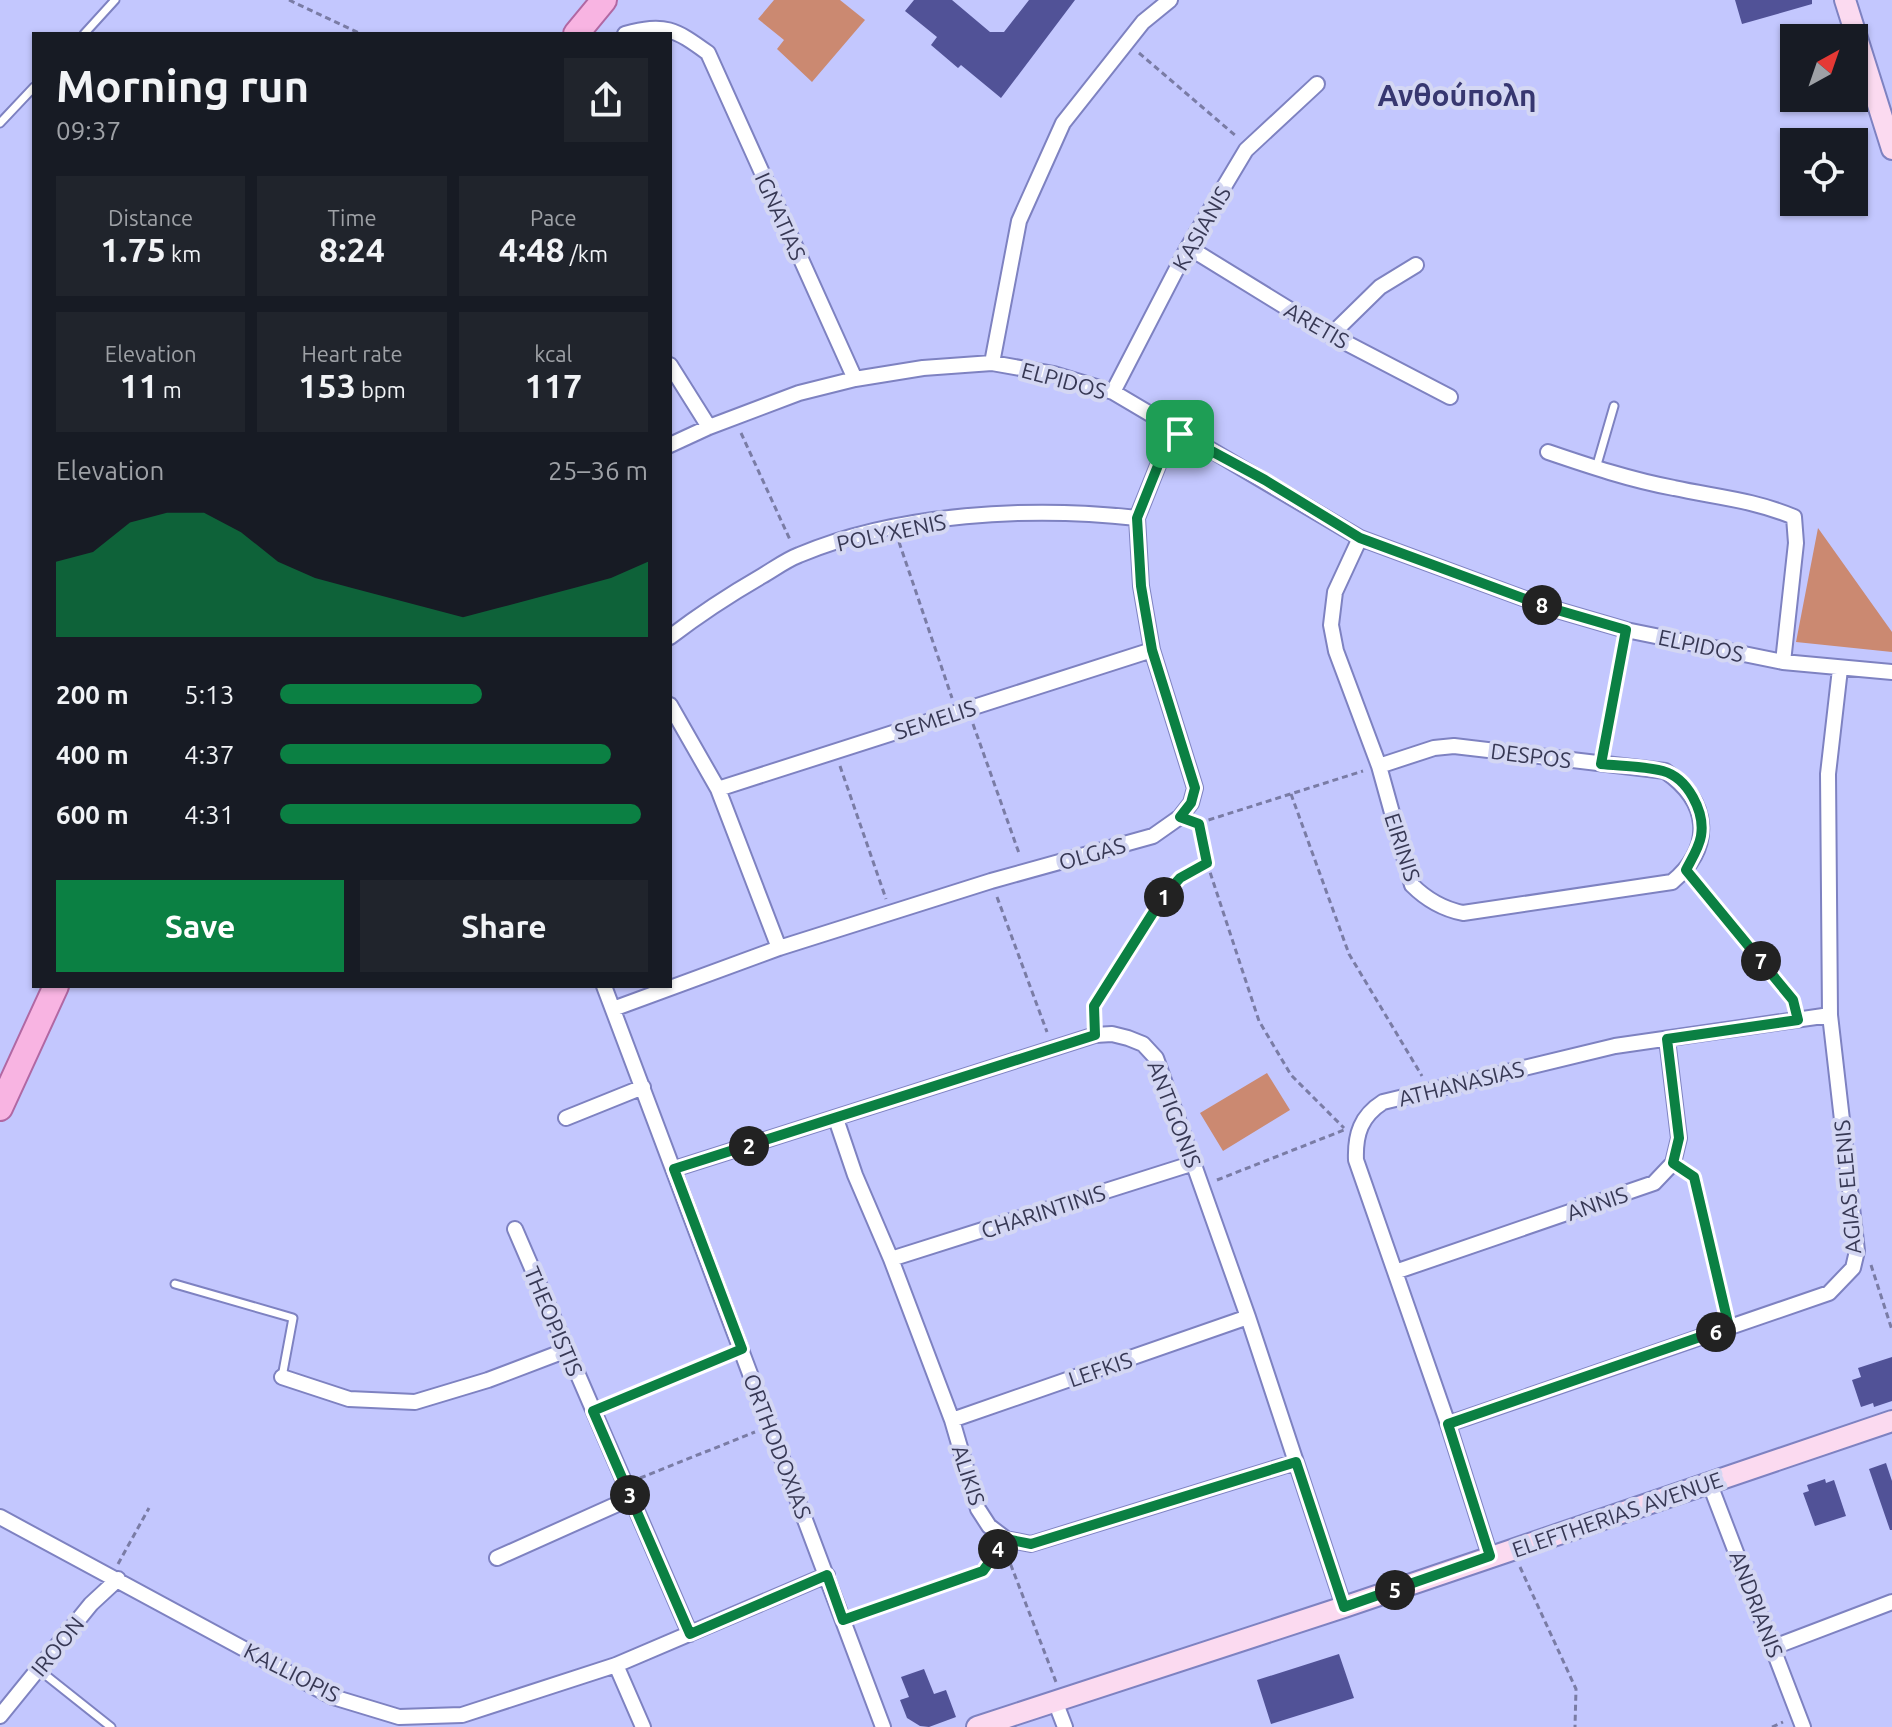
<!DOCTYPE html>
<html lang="en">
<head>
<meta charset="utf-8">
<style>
	:root { --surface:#171b24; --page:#20242c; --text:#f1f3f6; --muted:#9ea1a6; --accent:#0b8043 }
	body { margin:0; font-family:Ubuntu,sans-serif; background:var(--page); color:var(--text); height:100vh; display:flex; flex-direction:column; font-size:30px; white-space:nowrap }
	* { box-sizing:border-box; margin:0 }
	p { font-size:26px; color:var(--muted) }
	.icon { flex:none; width:44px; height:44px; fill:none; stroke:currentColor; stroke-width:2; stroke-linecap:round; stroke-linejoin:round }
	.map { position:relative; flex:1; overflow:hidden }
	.drawer { position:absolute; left:32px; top:32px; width:640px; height:956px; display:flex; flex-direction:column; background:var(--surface); border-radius:0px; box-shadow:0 2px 6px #0004 }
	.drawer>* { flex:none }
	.needle { width:52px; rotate:40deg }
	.controls { position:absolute; left:1780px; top:24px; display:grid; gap:16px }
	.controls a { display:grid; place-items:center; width:88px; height:88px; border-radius:0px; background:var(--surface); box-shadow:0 2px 6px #0004; font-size:40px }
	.pin { position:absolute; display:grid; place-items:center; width:68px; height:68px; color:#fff; margin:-34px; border-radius:16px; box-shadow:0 4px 12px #0006 }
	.km { position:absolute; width:40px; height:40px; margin:-20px; border-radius:50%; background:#222; color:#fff; font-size:22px; line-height:40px; text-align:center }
	.round { display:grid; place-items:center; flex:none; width:84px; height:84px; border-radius:0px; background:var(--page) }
	.overview { display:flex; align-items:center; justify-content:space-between; height:136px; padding:0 24px }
	h1 { font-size:44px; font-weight:700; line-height:60px }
	.metrics { display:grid; grid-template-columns:repeat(3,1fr); gap:12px; height:136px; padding:8px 24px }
	.metrics div { display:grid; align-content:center; border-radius:0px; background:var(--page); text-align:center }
	.metrics b { font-size:34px; font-weight:700 }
	.metrics small { font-size:22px; font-weight:400 }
	.metrics p { font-size:22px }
	.chart { height:224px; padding:16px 24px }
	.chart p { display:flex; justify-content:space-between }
	.chart svg { width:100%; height:144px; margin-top:8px; fill:var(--accent); opacity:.7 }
	.primary-button { display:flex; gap:16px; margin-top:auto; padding:16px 24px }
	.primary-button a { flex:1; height:92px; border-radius:0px; background:var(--accent); color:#fff; font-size:32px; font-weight:700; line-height:92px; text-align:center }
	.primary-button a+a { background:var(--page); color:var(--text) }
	ul { padding:0 24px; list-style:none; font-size:26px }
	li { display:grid; grid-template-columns:128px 96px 1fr; align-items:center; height:60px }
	li i { height:20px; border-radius:10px; background:var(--accent) }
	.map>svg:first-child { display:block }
	.green { fill:#cb8971 }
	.building { fill:#515297 }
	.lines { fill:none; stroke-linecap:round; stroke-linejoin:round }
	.lane-casing { stroke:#7e82c1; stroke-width:11 }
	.street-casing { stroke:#7e82c1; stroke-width:18 }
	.secondary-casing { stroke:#7e82c1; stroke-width:24 }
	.primary-casing { stroke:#b168a3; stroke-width:28 }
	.path { stroke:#7a7ca5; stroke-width:3; stroke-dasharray:6 4; stroke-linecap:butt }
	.lane { stroke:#fff; stroke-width:7 }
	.street { stroke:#fff; stroke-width:14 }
	.secondary { stroke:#fbdaf0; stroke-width:20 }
	.primary { stroke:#f8b4e2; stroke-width:24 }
	.route-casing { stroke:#fff; stroke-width:16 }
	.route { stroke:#0b8043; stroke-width:10 }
	.labels { text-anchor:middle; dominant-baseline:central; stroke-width:8; stroke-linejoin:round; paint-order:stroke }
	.street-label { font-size:22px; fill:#373854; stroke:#d4d7f3 }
	.district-label { font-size:30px; font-weight:bold; fill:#373770; stroke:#d4d7f3 }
</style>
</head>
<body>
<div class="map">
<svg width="1892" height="1727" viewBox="0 0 1892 1727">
	<rect width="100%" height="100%" fill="#c3c7fe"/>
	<path class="green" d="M774 0H840L865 20 812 82 777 49 784 40 758 19Z
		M1818 528 1892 632V652L1796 642Z
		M1267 1073 1290 1110 1223 1151 1200 1113Z"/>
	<path class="building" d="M914 0H952L990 32H1004L1029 0H1075L1001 98 961 65 958 68 931 45 937 37 905 11Z
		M1735 0H1812V4L1742 24Z
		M1892 1357V1401L1874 1407 1873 1403 1861 1407 1852 1380 1861 1377 1858 1368Z
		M1886 1463 1892 1481V1530H1890L1869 1469Z
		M1825 1479 1826 1483 1834 1480 1846 1516 1815 1526 1803 1493 1809 1491 1807 1485Z
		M1339 1654 1354 1698 1271 1724 1257 1680Z
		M924 1669 934 1694 946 1690 956 1717 929 1727 920 1726 907 1718 900 1700 909 1697 901 1677Z"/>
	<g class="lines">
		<g class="lane-casing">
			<path id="lane" d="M84 34 115 0
				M0 123 34 87
				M1596 468 1614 406
				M175 1284 293 1318 282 1377
				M38 1669 111 1727"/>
		</g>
		<g class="street-casing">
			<path id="street" d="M625 34C665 23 675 29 708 53L855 379
				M1188 247 1331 335 1450 397
				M1331 335 1380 287 1416 265
				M992 363 1019 221 1063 123 1143 22 1170 0
				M670 365 709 427
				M1113 392 1188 247 1246 150 1317 84
				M670 445 709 427 799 393 855 379 923 368 992 363 1054 374 1113 392 1360 538 1547 607 1626 630 1783 662 1892 672
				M1548 452C1589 466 1631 480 1674 488 1716 497 1754 500 1794 517L1796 543 1783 662
				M1360 538 1335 592 1331 625 1336 651 1379 766 1412 885C1427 900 1443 909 1463 913L1672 882C1714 847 1710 802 1665 771L1454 746 1434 748 1379 766
				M670 637C700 614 729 595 762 576 774 569 786 560 799 555 899 513 1030 506 1137 518
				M670 705 718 789 779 948
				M718 789 1152 650
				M604 986 883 1727
				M613 1009 779 948 991 881 1153 836 1180 817 1191 803 1195 788 1152 650 1141 586 1137 518 1159 463 1180 434
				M566 1118 643 1087
				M836 1119 855 1175 891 1259 952 1420 978 1509 989 1526 1006 1539 1031 1544 1296 1462
				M674 1169 1095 1035 1112 1034 1128 1038 1143 1044 1156 1058 1248 1317 1344 1607
				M515 1229 690 1634
				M891 1259 1194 1163
				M1395 1272 1654 1183 1673 1163 1679 1138 1667 1039
				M282 1377 349 1399 415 1402 488 1380 567 1350
				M952 1420 1248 1317
				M1448 1424 1829 1293 1853 1268 1857 1251 1830 1015 1828 774 1840 669
				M1709 1482 1803 1727
				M0 1517 333 1697 399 1717 462 1715 616 1665 827 1575
				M1490 1556 1448 1424 1356 1160C1355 1134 1361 1116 1383 1102L1615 1046 1830 1015
				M497 1558 631 1498
				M1774 1647 1892 1602
				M616 1665 643 1727
				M1055 1701 1065 1727
				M0 1716 91 1604 118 1579"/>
		</g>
		<g class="secondary-casing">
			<path id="secondary" d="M1845 0 1892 149
				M977 1727 1344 1607 1892 1421"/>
		</g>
		<g class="primary-casing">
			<path id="primary" d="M576 34 604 0
				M0 1108 56 986"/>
		</g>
		<path class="path" d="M289 0 361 34
			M1139 53 1236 136
			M741 433 791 542
			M899 542 952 698
			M973 724 1020 856
			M1604 748 1623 646
			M840 766 886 899
			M1291 794 1349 954 1422 1076
			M1199 823 1363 771
			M1199 824 1207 863 1259 1021 1291 1075 1344 1128
			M1696 882 1794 1004
			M997 897 1047 1032
			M1095 1021 1094 1006 1163 897 1180 878 1207 863
			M1686 1172 1694 1177 1726 1313
			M1217 1180 1344 1130
			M1871 1265 1892 1330
			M608 1405 726 1355
			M640 1478 755 1432
			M1007 1555 1056 1682
			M118 1564 149 1508
			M1520 1567 1576 1689 1575 1727
			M858 1614 983 1571 997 1552
			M1772 1727 1783 1722"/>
		<use href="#lane" class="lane"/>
		<use href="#street" class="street"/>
		<use href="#secondary" class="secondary"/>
		<use href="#primary" class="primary"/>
	</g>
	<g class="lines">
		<g class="route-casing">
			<path id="route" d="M1180 434 1265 480 1360 538 1547 607 1626 630 1601 764C1621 766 1644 766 1663 771 1688 778 1705 812 1701 836 1699 848 1691 860 1686 870L1793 1000 1798 1020 1667 1039 1679 1138 1673 1163 1694 1177 1729 1327 1448 1424 1490 1556 1344 1607 1296 1462 1031 1544 1006 1539 983 1571 843 1620 827 1575 690 1634 593 1411 742 1349 674 1169 1095 1035 1094 1006 1163 897 1180 878 1207 863 1199 824 1180 817 1191 803 1195 788 1152 650 1141 586 1137 518 1159 463Z"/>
		</g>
		<use href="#route" class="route"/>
	</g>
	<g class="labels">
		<g class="street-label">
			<text transform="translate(781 216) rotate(66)">IGNATIAS</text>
			<text transform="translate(1201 228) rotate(-60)">KASIANIS</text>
			<text transform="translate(1317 325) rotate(30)">ARETIS</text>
			<text transform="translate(1064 380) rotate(15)">ELPIDOS</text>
			<text transform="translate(891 532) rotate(-12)">POLYXENIS</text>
			<text transform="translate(1701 645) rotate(12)">ELPIDOS</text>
			<text transform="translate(935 719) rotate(-18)">SEMELIS</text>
			<text transform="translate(1531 755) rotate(7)">DESPOS</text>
			<text transform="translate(1403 847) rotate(72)">EIRINIS</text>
			<text transform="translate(1092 853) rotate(-16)">OLGAS</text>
			<text transform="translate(1461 1083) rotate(-14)">ATHANASIAS</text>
			<text transform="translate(1175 1114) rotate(69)">ANTIGONIS</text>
			<text transform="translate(1847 1187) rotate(-95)">AGIAS ELENIS</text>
			<text transform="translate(1597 1203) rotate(-19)">ANNIS</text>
			<text transform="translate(1043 1211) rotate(-18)">CHARINTINIS</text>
			<text transform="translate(554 1321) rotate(67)">THEOPISTIS</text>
			<text transform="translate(1100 1369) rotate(-19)">LEFKIS</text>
			<text transform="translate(778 1446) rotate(69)">ORTHODOXIAS</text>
			<text transform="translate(969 1475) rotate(72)">ALIKIS</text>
			<text transform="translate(1617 1514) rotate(-19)">ELEFTHERIAS AVENUE</text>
			<text transform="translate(1757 1604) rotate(69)">ANDRIANIS</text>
			<text transform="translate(57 1646) rotate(-51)">IROON</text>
			<text transform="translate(292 1672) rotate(27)">KALLIOPIS</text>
		</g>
		<g class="district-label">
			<text x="1457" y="95">Ανθούπολη</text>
		</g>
	</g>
</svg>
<div class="controls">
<a><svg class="needle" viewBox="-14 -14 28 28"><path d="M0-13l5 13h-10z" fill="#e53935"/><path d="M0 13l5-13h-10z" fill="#9ea1a6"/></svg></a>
<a><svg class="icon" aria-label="locate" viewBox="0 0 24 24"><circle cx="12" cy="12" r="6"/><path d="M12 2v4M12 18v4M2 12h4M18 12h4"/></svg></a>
</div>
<div class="pin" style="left:1180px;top:434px;background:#1e9e55"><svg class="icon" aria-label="arrive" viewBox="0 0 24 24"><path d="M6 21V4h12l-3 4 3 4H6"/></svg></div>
<b class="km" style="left:1164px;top:897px">1</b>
<b class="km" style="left:749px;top:1146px">2</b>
<b class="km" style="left:630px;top:1495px">3</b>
<b class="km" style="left:998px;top:1549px">4</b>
<b class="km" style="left:1395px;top:1590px">5</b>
<b class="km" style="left:1716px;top:1332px">6</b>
<b class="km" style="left:1761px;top:961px">7</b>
<b class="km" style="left:1542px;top:605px">8</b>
<section class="drawer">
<div class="overview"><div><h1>Morning run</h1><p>09:37</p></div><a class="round"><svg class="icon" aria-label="share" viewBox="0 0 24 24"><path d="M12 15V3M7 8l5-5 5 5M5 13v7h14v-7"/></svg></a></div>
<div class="metrics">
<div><p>Distance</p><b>1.75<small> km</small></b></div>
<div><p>Time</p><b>8:24</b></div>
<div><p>Pace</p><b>4:48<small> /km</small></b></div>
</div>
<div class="metrics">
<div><p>Elevation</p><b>11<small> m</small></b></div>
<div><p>Heart rate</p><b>153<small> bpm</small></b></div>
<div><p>kcal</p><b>117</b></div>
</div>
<div class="chart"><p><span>Elevation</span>25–36 m</p>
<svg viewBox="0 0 160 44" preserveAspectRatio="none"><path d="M0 44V21L10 18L20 9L30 6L40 6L50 12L60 21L70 26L80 29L90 32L100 35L110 38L120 35L130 32L140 29L150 26L160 21V44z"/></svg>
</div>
<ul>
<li><b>200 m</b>5:13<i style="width:55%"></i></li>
<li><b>400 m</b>4:37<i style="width:90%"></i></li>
<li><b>600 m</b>4:31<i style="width:98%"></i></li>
</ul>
<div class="primary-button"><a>Save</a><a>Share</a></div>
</section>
</div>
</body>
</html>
